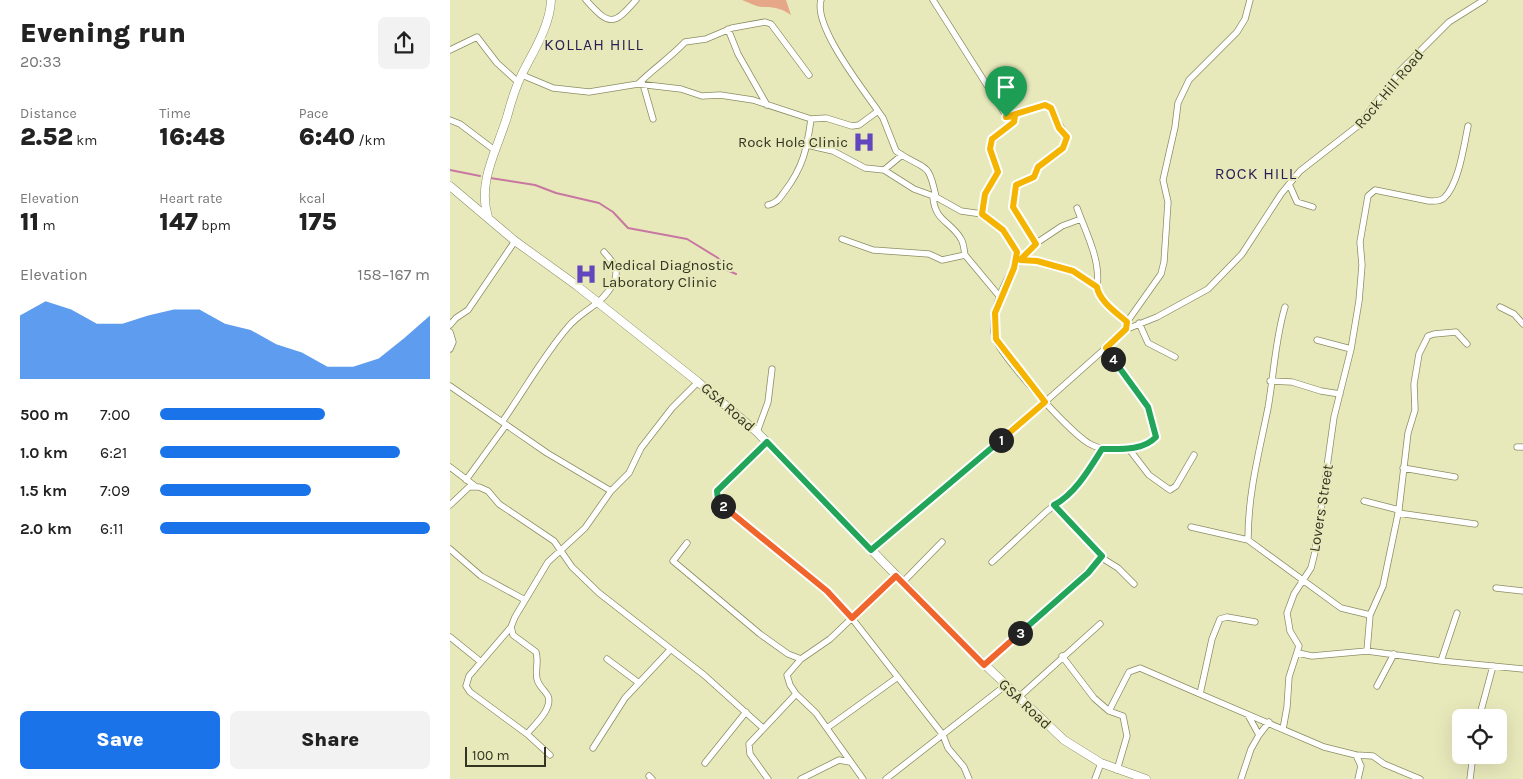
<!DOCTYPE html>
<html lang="en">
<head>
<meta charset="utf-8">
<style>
	:root { --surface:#fff; --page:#f2f2f2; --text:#222; --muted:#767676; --accent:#1a73e8 }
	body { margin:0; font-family:Karla,sans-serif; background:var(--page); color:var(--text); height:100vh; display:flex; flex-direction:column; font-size:19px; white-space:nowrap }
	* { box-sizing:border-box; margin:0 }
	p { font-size:16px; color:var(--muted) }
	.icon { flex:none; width:28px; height:28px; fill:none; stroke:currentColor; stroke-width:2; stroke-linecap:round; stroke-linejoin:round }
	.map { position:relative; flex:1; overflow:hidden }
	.side { display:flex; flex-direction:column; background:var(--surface); width:450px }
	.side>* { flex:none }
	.buttons { position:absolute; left:1002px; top:709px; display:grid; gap:10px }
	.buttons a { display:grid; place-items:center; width:55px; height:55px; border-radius:8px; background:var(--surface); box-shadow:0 5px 20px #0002; font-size:25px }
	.scale { position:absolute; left:15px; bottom:12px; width:81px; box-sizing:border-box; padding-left:5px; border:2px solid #333422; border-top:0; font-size:14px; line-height:18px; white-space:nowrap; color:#333422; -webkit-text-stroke:4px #e8e9bb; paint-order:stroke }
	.pin { position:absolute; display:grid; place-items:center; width:42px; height:42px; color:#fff; margin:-51px -21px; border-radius:50% 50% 50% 0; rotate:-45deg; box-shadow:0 0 5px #0007 }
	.pin .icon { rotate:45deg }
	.km { position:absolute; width:25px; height:25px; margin:-12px; border-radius:50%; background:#222; color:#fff; font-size:14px; line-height:25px; text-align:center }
	.round { display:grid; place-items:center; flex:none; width:52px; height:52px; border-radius:8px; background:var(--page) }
	.overview { display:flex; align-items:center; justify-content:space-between; height:85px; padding:0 20px }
	h1 { font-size:28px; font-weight:800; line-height:38px }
	.stats { display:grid; grid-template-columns:repeat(3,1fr); gap:8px; height:85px; padding:5px 20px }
	.stats div { display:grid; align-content:center }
	.stats b { font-size:25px; font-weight:800 }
	.stats small { font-size:14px; font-weight:400 }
	.stats p { font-size:14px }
	.chart { height:140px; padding:10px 20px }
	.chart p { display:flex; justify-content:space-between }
	.chart svg { width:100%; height:90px; margin-top:5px; fill:var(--accent); opacity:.7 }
	.button { display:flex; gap:10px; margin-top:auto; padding:10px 20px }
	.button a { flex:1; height:58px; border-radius:8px; background:var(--accent); color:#fff; font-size:20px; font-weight:800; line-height:58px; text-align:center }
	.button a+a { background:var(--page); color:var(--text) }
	ul { padding:0 20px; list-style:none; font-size:16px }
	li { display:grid; grid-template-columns:80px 60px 1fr; align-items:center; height:38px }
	li i { height:12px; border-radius:6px; background:var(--accent) }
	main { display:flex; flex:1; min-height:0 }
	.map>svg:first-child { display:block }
	.green { fill:#e5a787 }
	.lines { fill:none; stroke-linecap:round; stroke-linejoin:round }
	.stream { stroke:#c877a1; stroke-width:2 }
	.minor-casing { stroke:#8c8d63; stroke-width:7 }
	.tertiary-casing { stroke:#8c8d63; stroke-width:9 }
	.minor { stroke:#fff; stroke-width:5.5 }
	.tertiary { stroke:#fff; stroke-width:8 }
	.split-1-casing { stroke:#fff; stroke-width:10 }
	.split-2-casing { stroke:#fff; stroke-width:10 }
	.split-3-casing { stroke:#fff; stroke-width:10 }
	.split-4-casing { stroke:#fff; stroke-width:10 }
	.split-5-casing { stroke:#fff; stroke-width:10 }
	.split-1 { stroke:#f5b400; stroke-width:6 }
	.split-2 { stroke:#22a559; stroke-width:6 }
	.split-3 { stroke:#f0652b; stroke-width:6 }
	.split-4 { stroke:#22a559; stroke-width:6 }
	.split-5 { stroke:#f5b400; stroke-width:6 }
	.labels { text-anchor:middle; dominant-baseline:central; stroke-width:4; stroke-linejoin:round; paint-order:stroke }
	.street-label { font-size:15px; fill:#333422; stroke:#e8e9bb }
	.poi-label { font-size:15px; fill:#333422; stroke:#e8e9bb; text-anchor:end }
	.neighbourhood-label { font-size:16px; letter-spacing:1px; fill:#291d57; stroke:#e8e9bb }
</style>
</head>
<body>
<main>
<section class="side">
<div class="overview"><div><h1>Evening run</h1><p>20:33</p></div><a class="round"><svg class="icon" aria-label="share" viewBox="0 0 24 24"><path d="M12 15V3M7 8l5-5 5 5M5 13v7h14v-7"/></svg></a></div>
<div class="stats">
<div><p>Distance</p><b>2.52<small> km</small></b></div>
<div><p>Time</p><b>16:48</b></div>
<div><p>Pace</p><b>6:40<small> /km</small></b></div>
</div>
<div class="stats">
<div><p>Elevation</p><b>11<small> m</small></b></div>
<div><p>Heart rate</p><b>147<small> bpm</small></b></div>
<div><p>kcal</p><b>175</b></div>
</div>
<div class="chart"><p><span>Elevation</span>158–167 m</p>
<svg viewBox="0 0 160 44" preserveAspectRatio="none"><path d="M0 44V13L10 6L20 10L30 17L40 17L50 13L60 10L70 10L80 17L90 20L100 27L110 31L120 38L130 38L140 34L150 24L160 13V44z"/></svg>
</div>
<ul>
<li><b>500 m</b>7:00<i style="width:61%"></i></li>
<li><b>1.0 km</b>6:21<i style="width:89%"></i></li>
<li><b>1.5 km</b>7:09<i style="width:56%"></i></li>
<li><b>2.0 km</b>6:11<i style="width:100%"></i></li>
</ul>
<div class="button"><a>Save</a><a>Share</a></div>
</section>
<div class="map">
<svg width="1073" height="779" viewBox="0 0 1073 779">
	<rect width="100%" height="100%" fill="#e8e9bb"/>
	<path class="green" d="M292 0H336L341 15C331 8 324 7 313 7 306 7 298 2 292 0Z"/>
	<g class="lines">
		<path class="stream" d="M0 170 30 176
			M40 178 85 185 106 193 149 203 163 212 178 228 237 239 268 258 277 270 286 274"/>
		<g class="minor-casing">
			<path id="minor" d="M136 0C160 27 164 25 186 0
				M371 0C363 26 413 89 428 111
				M483 0 557 117 565 116 564 122 541 142 540 149 548 172 535 194 532 214
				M278 29 288 54 317 105
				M0 50 27 37 47 63 68 82
				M72 75 103 88 139 92 188 84 231 89 252 96 270 95 303 100 361 119 376 118 402 126 409 125 428 111 433 118 446 151C475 172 478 158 486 197L511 211 532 214 553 230 567 251 564 266
				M188 84C204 68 220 58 235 42L256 39 282 28 315 22 321 24 359 75
				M193 84 203 119
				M557 117 595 105 598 106 617 137 613 149 588 167 584 177 566 185 563 207 585 244C563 261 537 309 545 338 551 356 624 438 642 445 653 451 667 449 679 449L699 475 720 490 726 486 744 455
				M0 120 10 124 43 149
				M357 145 383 151 415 168 434 170 452 155
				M434 170 464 189 486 197
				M839 184 847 202 863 207
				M483 197C485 222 501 221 511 239 514 244 514 250 515 255
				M318 205C327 203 329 199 335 191 353 167 357 149 361 119
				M627 208C636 233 651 260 647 287
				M392 239 423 250 479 254 492 260 515 255 550 297
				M585 244 612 226 631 219
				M570 260 587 261 623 271 647 287C649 301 667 313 677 322
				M1050 307 1064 314 1073 324
				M689 323 698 343 725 357
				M0 325 6 318 18 310 65 241
				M677 329V322L711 274 714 262 718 202 713 180 725 127 728 103 739 80 787 32 795 19 800 0
				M0 332 3 342 0 349
				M867 340 901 349
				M656 348 698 407 706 437 701 441 679 449
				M820 381 842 382 871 391 890 394
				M0 386 97 453 161 491 135 528 98 562 65 617 61 627 63 635 86 652C89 661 85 670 87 679 89 687 95 690 98 696 103 709 84 725 77 734
				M52 422C74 391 93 356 118 327 133 309 152 306 164 282 170 269 162 261 154 252
				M307 432 318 402 322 369
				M317 442 267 491 268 500 390 603 493 735 498 748 514 767 519 779
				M1067 447H1073
				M0 467 25 486
				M953 468 1005 477
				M16 480 56 425
				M161 491 179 473 191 448 222 408 248 382
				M914 501 949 510
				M0 505 19 487H29L38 491 49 504 104 541 122 567 149 593 254 675 313 728
				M948 513 1025 524
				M741 527 798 540 891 608 920 615
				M798 540C798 493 809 453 818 408 824 374 825 340 835 307
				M237 543 223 561 310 634 338 654 351 659 380 639 446 576
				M0 549 31 576 75 600
				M421 550 595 402 677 329 707 317 758 289 792 254 831 194 850 171 909 125 950 71 999 22 1034 0
				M652 558 668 568 684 584
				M542 562 597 511 617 496 635 476 652 449
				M453 582 492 542
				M1046 588 1073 591
				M805 622 777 617 770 619 762 639 750 694 874 747 906 755 923 756 934 764 970 779
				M61 627 19 676 16 686 20 692 77 734 100 755
				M0 637 31 662
				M917 651 920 615 933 586 949 509 958 433 965 410 964 384 969 354 978 336 984 334 1006 332 1017 344
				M848 653 862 656 917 651 991 661 1073 669
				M612 656 644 698 659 711 673 716 677 736 667 770
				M157 659 189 683
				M991 661 1007 613
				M534 665 652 558 651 554 604 505
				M927 686 944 654
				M346 694 340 685 337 675 351 659
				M568 698 650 624
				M659 711 679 672 690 668 750 694
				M1029 718 1043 666
				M377 728 448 677
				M833 729 837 707 839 677 849 646 840 631 837 613 844 594 861 568 865 552 884 417 901 349 909 301 912 265 910 242 918 196 925 190 979 201C984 201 989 202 994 198 1009 184 1014 145 1018 126
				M809 735 819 722
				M143 748 175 698 220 650
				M906 755 911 766 908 779
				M255 763 296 712
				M199 776 202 779
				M318 779 300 754 299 744 346 694 366 713 413 779
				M351 779 389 760 400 762
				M436 779 556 685
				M645 779 651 763
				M791 779 801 749 809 735 798 715
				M1020 779 1023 755"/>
		</g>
		<g class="tertiary-casing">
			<path id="tertiary" d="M0 186 65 241 126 285 248 382 307 432 508 639 614 740 651 763 696 779
				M38 217C27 182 47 150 57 117 61 102 65 88 72 74 83 52 100 26 101 0"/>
		</g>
		<use href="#minor" class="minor"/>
		<use href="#tertiary" class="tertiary"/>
	</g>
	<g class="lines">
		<g class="split-1-casing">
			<path id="split-1" d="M551 440 595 402 546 339 545 313 564 268 567 252 553 230 532 214 535 194 548 172 540 149 542 139 564 122 565 116 556 117"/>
		</g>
		<g class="split-2-casing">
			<path id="split-2" d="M273 506 268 500 267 491 317 442 421 550 551 440"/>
		</g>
		<g class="split-3-casing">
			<path id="split-3" d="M273 506 377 591 402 618 446 576 534 665 570 633"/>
		</g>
		<g class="split-4-casing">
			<path id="split-4" d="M570 633 638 573 652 556 604 505C625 494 640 468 652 449 670 449 693 451 706 437L698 407 663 359"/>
		</g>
		<g class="split-5-casing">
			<path id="split-5" d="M556 117 595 105 601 108 609 128 617 137 613 148 588 167 584 177 566 185 563 207 586 244 570 260 587 261 623 271 647 287C649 301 667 313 677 322L676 329 656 348 663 359"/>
		</g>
		<use href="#split-1" class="split-1"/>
		<use href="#split-2" class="split-2"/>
		<use href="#split-3" class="split-3"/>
		<use href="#split-4" class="split-4"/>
		<use href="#split-5" class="split-5"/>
	</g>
	<defs>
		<g id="hospital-bare" transform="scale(1.725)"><path d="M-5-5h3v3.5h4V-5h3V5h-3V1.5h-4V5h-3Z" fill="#6146be" stroke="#e8e9bb" stroke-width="2.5" paint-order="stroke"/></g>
	</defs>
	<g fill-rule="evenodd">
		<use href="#hospital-bare" x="414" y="142"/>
		<use href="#hospital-bare" x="136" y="274"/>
	</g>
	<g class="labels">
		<g class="street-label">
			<text transform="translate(939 89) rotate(-50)">Rock Hill Road</text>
			<text transform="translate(278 407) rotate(41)">GSA Road</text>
			<text transform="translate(871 508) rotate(-81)">Lovers Street</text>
			<text transform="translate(575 704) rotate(43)">GSA Road</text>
		</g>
		<g class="poi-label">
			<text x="398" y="142">Rock Hole Clinic</text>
			<text x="152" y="265" text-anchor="start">Medical Diagnostic<tspan x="152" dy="17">Laboratory Clinic</tspan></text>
		</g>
		<g class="neighbourhood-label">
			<text x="144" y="44">KOLLAH HILL</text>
			<text x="806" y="173">ROCK HILL</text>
		</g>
	</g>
</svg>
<div class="buttons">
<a><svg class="icon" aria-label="locate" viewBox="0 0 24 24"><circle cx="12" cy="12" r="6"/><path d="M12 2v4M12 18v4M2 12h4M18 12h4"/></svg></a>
</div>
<div class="scale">100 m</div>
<div class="pin" style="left:556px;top:117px;background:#1e9e55"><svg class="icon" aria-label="arrive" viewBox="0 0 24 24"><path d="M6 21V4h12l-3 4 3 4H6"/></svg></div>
<b class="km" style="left:551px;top:440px">1</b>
<b class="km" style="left:273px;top:506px">2</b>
<b class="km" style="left:570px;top:633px">3</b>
<b class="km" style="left:663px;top:359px">4</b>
</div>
</main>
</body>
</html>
